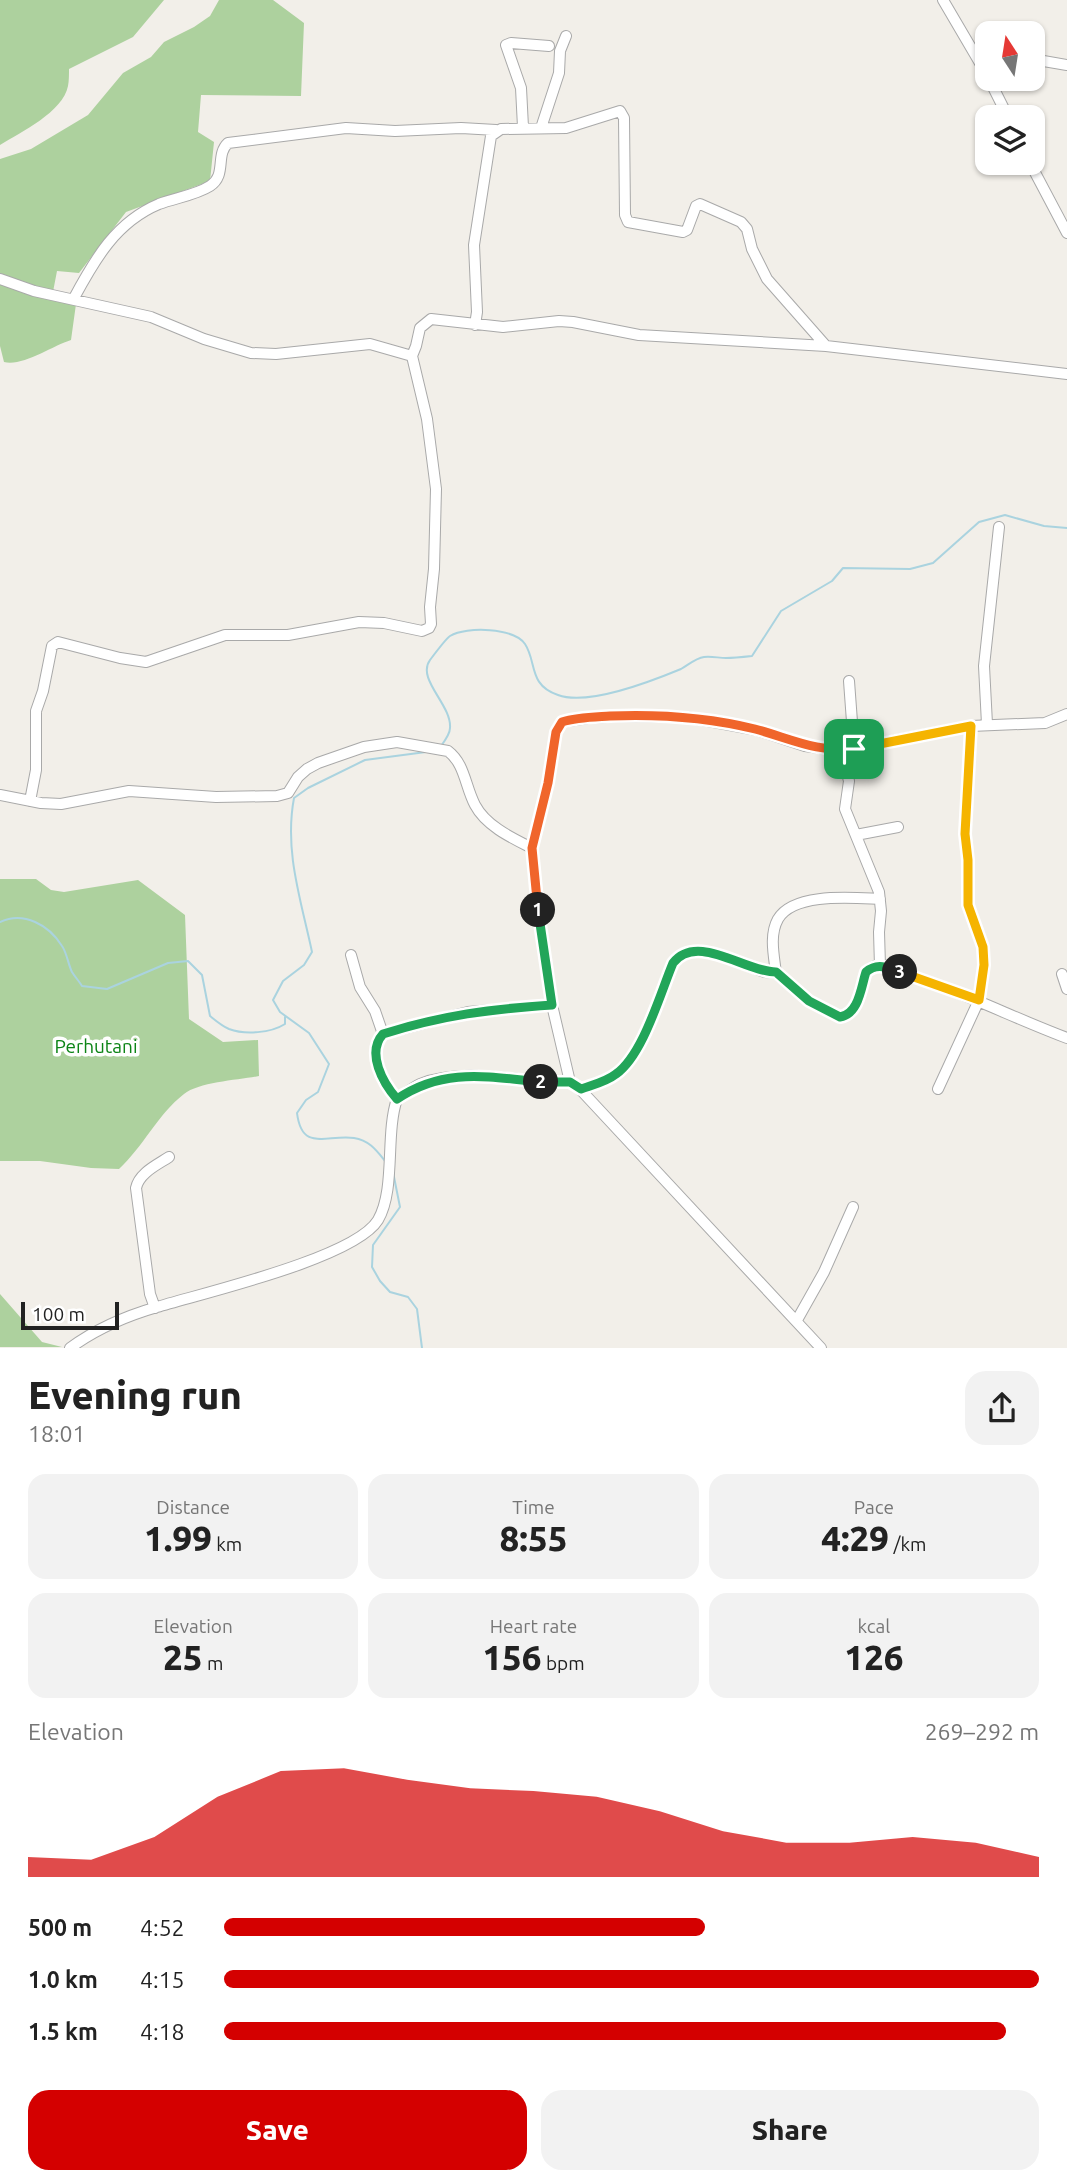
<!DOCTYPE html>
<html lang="en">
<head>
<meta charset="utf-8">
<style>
	:root { --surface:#fff; --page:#f2f2f2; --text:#222; --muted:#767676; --accent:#d40000 }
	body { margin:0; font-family:Ubuntu,sans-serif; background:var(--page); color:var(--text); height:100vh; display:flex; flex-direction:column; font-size:26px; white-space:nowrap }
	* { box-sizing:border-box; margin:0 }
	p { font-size:23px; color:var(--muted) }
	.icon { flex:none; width:38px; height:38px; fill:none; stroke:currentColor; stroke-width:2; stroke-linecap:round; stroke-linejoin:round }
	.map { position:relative; height:1348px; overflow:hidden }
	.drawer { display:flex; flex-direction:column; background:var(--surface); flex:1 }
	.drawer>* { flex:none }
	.needle { width:46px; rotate:348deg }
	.tools { position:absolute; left:975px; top:21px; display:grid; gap:14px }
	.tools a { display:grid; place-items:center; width:70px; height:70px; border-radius:14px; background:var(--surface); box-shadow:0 2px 5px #0004; font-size:35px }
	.scale { position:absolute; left:21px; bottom:18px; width:98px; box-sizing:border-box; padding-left:7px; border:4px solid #222; border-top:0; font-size:19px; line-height:24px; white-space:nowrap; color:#222; -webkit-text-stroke:5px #fff; paint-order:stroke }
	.pin { position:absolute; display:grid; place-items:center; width:60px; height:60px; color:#fff; margin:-30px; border-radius:14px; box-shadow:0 4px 10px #0006 }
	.km { position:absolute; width:35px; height:35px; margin:-18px; border-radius:50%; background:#222; color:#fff; font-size:19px; line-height:35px; text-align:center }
	.round { display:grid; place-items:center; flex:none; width:74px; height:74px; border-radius:21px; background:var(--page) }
	.overview { display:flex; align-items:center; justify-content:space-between; height:119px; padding:0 28px }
	h1 { font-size:38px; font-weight:800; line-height:52px }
	.metrics { display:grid; grid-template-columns:repeat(3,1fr); gap:10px; height:119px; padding:7px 28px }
	.metrics div { display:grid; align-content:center; border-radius:18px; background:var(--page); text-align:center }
	.metrics b { font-size:35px; font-weight:800 }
	.metrics small { font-size:19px; font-weight:400 }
	.metrics p { font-size:19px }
	.chart { height:196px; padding:14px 28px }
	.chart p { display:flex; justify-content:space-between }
	.chart svg { width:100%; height:126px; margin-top:7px; fill:var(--accent); opacity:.7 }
	.action { display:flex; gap:14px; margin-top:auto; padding:14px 28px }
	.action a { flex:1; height:80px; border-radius:21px; background:var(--accent); color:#fff; font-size:28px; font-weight:800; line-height:80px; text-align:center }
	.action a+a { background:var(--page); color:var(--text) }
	ul { padding:0 28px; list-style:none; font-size:23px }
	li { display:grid; grid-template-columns:112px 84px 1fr; align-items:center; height:52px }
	li i { height:18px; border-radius:9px; background:var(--accent) }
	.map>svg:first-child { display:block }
	.forest { fill:#add19e }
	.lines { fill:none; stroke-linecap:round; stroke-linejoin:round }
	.stream { stroke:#aad3df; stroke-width:2 }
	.minor-casing { stroke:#a9a9a9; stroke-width:12 }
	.minor { stroke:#fff; stroke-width:10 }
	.split-1-casing { stroke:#fff; stroke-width:14 }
	.split-2-casing { stroke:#fff; stroke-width:14 }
	.split-3-casing { stroke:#fff; stroke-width:14 }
	.split-4-casing { stroke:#fff; stroke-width:14 }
	.split-1 { stroke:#f0652b; stroke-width:9 }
	.split-2 { stroke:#22a559; stroke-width:9 }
	.split-3 { stroke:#22a559; stroke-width:9 }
	.split-4 { stroke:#f5b400; stroke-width:9 }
	.labels { text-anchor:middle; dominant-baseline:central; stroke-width:7; stroke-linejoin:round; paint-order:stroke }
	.park-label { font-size:19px; fill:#0c8416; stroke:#fff }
</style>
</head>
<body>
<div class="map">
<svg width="1067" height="1348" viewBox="0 0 1067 1348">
	<rect width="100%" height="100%" fill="#f2efe9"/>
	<path class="forest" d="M0 0H164L133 37 69 69C69 74 69 81 68 86 63 112 21 132 0 145Z
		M219 0H273L304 23 301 96 201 95 198 132 214 142 210 181 126 212 79 273 57 271 52 297 76 304 71 340C52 346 22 367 4 362L0 346V159L31 149 88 115 123 73 151 57 164 42 194 27 210 16Z
		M0 879H36L51 890 64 892 138 880 185 915 189 1019 223 1042 258 1040 259 1076C239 1080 199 1082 184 1094 158 1114 143 1147 119 1169L91 1168 40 1161H0Z
		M0 1294 42 1342 62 1347H0Z"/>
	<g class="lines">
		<path class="stream" d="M441 746C444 742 450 734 450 728 452 705 416 679 430 660 433 656 447 638 450 636 467 626 514 628 525 644 537 662 528 685 558 695 587 706 652 681 681 669 688 665 696 658 704 657 711 656 719 658 726 658 734 658 743 657 752 656L781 611 832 581 843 568 910 569 933 563 979 522 1005 515 1044 526 1067 528
			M0 922C24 911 49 925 62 946 67 953 68 964 72 972 75 977 79 981 82 986L107 989 168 963 188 961 202 975 210 1016C215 1020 222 1026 229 1029 245 1035 271 1033 285 1024V1017
			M385 1161C377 1151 369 1140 354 1138 327 1134 302 1153 297 1113L306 1100 318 1092 329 1064 309 1033 280 1012 273 1000 283 981 304 965 312 952C301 900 284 851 294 798L308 788 365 760 426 752
			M393 1172 400 1207 373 1245 372 1267 380 1281 390 1292 408 1297 417 1309 422 1348"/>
		<g class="minor-casing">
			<path id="minor" d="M943 0 987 75
				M1032 59 1067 65
				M989 79 1008 117
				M523 127 521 88 506 45 511 43 549 46
				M541 128 559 73 560 51 566 36
				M1030 163 1067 233
				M0 279 34 291 151 317 204 339 251 353 276 354 370 344 412 356 416 346 420 328 431 319 503 327 559 321 573 322 639 335 826 346 1067 374
				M74 298C95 259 116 222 159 204 175 198 196 195 210 186 227 175 215 155 228 143L346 128 395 131 461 128 496 130
				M475 325 477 312 474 245 491 136 501 129 566 128 620 111 624 118 625 215 628 222 683 232 687 230 696 206 700 204 741 222 747 229 752 249 767 279 826 346
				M849 681 854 749
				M987 724 984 666 999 527
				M841 751 849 781 845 809 879 892 881 911 879 932 880 966
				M0 795 41 803 61 804 129 791 216 797 277 796 288 793 298 777 307 769 318 763 364 747 397 742 448 751C465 764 465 786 475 805 486 826 512 838 532 848
				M30 801 36 770V711L43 691 52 646 58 642 120 658 146 662 225 635H288L359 622 384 623 422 631 429 628 431 624 430 607 434 569 436 489 427 419 412 356
				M856 835 898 827
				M351 955 360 987 375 1011 383 1034
				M776 973C774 956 769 935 778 919 794 892 853 898 880 899
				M1062 974 1067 989
				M578 1087 821 1348
				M581 1089C592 1085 606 1082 616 1074 644 1055 659 995 673 963 694 936 739 964 765 972L776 973 809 1001 840 1017C859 1014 861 987 866 972 869 969 871 967 875 966 883 964 894 970 901 973 959 990 1011 1017 1067 1038
				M938 1089 979 1000 984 965 983 947 968 905V860L965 834 971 726
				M397 1099C383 1083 366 1053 383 1034L468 1012 552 1005
				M155 1308 150 1294 136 1188C139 1173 157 1165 169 1157
				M797 1320 824 1272 853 1207
				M70 1348C96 1329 126 1316 157 1307 203 1293 355 1258 378 1220 396 1189 385 1134 397 1099 405 1094 412 1088 420 1084 462 1068 513 1080 556 1083L570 1082 552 1005 536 893 532 848 548 783 556 732 562 722 588 718 626 716 686 717 757 730 805 746 841 751 971 726 1045 723 1067 714"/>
		</g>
		<use href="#minor" class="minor"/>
	</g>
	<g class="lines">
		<g class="split-1-casing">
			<path id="split-1" d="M538 910 532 848 548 783 556 732 562 722C577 717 594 717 610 716 659 714 706 717 755 729 789 738 818 753 854 749"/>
		</g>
		<g class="split-2-casing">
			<path id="split-2" d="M538 910 552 1005C491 1009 443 1015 383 1034 366 1053 383 1083 397 1099 444 1067 488 1077 541 1082"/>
		</g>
		<g class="split-3-casing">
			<path id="split-3" d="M541 1082H570L581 1089C592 1085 606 1082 616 1074 643 1055 660 994 673 963 697 932 745 972 776 972L809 1001 840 1017C859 1014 861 987 866 972 878 962 887 968 900 972"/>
		</g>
		<g class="split-4-casing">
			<path id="split-4" d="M854 749 971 726 965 834 968 860V905L983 947 984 965 979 1000 900 972"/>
		</g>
		<use href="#split-1" class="split-1"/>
		<use href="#split-2" class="split-2"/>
		<use href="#split-3" class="split-3"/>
		<use href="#split-4" class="split-4"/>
	</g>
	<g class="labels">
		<g class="park-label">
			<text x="96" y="1046">Perhutani</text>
		</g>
	</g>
</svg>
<div class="tools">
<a><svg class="needle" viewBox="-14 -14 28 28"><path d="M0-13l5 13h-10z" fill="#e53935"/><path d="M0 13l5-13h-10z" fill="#767676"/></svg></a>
<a><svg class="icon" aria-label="layers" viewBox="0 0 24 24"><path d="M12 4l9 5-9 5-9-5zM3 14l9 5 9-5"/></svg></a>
</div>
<div class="scale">100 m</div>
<div class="pin" style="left:854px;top:749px;background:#1e9e55"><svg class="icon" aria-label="arrive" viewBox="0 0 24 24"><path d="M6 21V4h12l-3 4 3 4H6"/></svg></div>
<b class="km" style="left:538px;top:910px">1</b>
<b class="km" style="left:541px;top:1082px">2</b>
<b class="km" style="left:900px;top:972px">3</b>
</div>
<section class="drawer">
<div class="overview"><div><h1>Evening run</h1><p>18:01</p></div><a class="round"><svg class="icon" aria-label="share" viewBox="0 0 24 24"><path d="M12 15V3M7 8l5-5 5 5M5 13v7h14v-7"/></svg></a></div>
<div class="metrics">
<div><p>Distance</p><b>1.99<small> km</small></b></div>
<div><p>Time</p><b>8:55</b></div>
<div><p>Pace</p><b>4:29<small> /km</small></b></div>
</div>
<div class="metrics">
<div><p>Elevation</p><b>25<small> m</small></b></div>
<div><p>Heart rate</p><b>156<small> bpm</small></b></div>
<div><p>kcal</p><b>126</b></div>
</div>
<div class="chart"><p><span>Elevation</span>269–292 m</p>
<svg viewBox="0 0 160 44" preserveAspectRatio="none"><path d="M0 44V37L10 38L20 30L30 16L40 7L50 6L60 10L70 13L80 14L90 16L100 21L110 28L120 32L130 32L140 30L150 32L160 37V44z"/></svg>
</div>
<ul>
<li><b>500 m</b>4:52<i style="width:59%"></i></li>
<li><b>1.0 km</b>4:15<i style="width:100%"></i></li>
<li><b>1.5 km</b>4:18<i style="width:96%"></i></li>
</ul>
<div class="action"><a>Save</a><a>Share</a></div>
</section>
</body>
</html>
